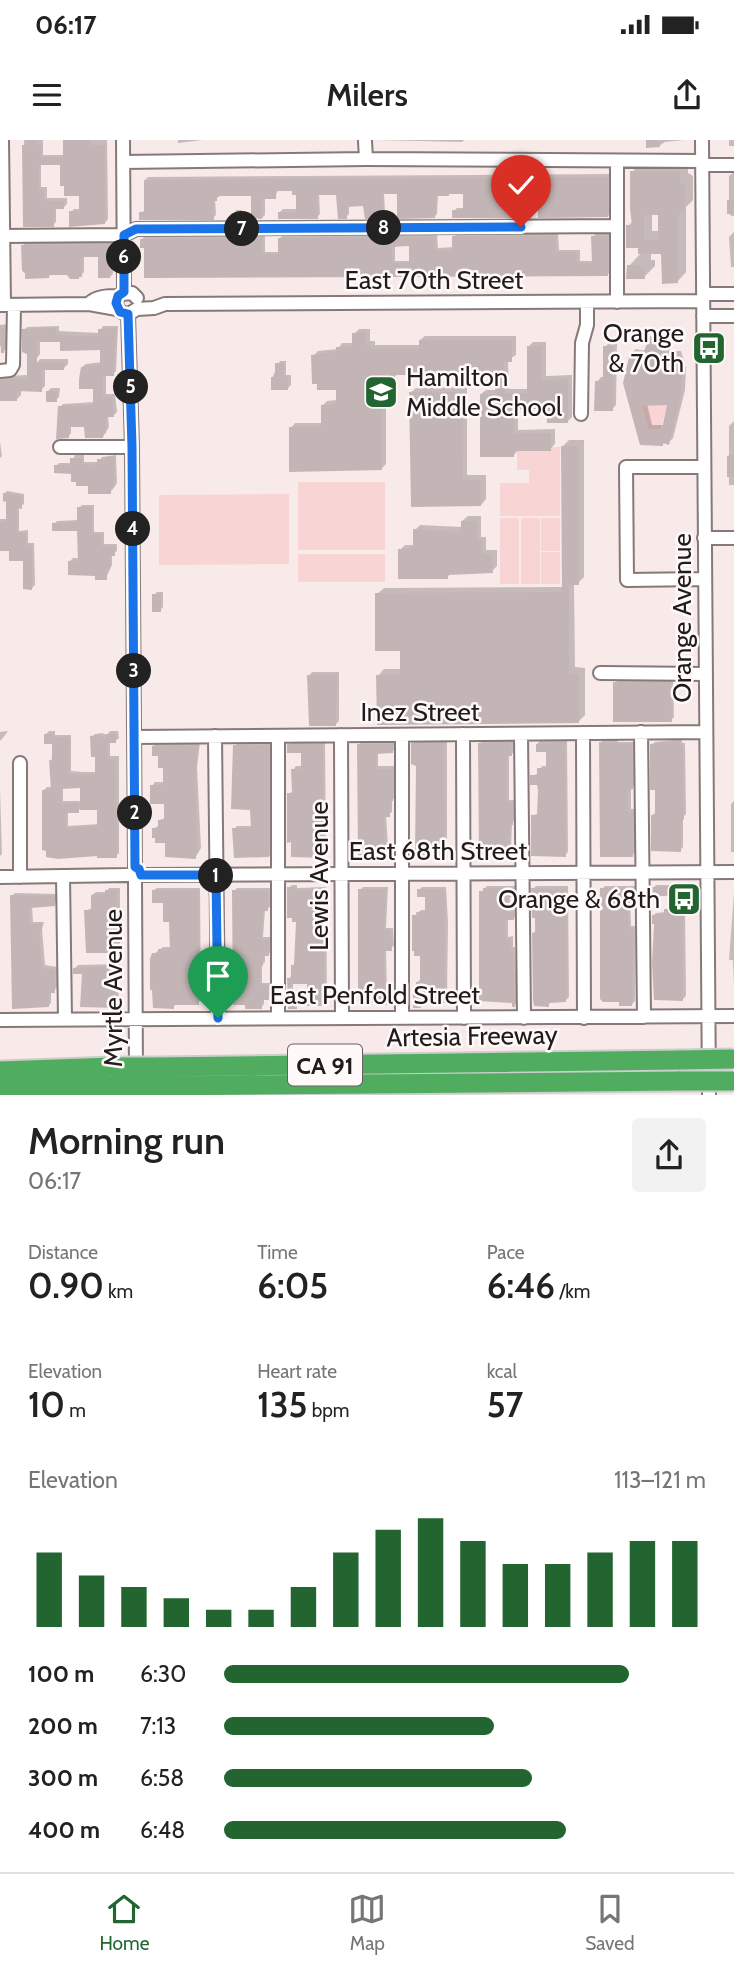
<!DOCTYPE html>
<html lang="en">
<head>
<meta charset="utf-8">
<style>
	:root { --surface:#fff; --page:#f2f2f2; --text:#222; --muted:#767676; --line:#e0e0e0; --accent:#226530 }
	body { margin:0; font-family:Cabin,sans-serif; background:var(--page); color:var(--text); height:100vh; display:flex; flex-direction:column; font-size:26px; white-space:nowrap }
	* { box-sizing:border-box; margin:0 }
	p { font-size:23px; color:var(--muted) }
	.icon { flex:none; width:38px; height:38px; fill:none; stroke:currentColor; stroke-width:2; stroke-linecap:round; stroke-linejoin:round }
	.map { position:relative; height:955px; overflow:hidden }
	.side { display:flex; flex-direction:column; background:var(--surface); flex:1 }
	.side>* { flex:none }
	.pin { position:absolute; display:grid; place-items:center; width:60px; height:60px; color:#fff; margin:-72px -30px; border-radius:50% 50% 50% 0; rotate:-45deg; box-shadow:0 0 7px #0007 }
	.pin .icon { rotate:45deg }
	.km { position:absolute; width:35px; height:35px; margin:-18px; border-radius:50%; background:#222; color:#fff; font-size:19px; line-height:35px; text-align:center }
	.round { display:grid; place-items:center; flex:none; width:74px; height:74px; border-radius:7px; background:var(--page) }
	.head { display:flex; align-items:center; justify-content:space-between; height:119px; padding:0 28px }
	h1 { font-size:38px; font-weight:600; line-height:52px }
	.stats { display:grid; grid-template-columns:repeat(3,1fr); gap:10px; height:119px; padding:7px 28px }
	.stats div { display:grid; align-content:center }
	.stats b { font-size:35px; font-weight:600 }
	.stats small { font-size:19px; font-weight:400 }
	.stats p { font-size:19px }
	.chart { height:196px; padding:14px 28px }
	.chart p { display:flex; justify-content:space-between }
	.chart svg { width:100%; height:126px; margin-top:7px; stroke:var(--accent); stroke-width:6 }
	ul { padding:0 28px; list-style:none; font-size:23px }
	li { display:grid; grid-template-columns:112px 84px 1fr; align-items:center; height:52px }
	li i { height:18px; border-radius:9px; background:var(--accent) }
	.status { display:flex; justify-content:space-between; align-items:center; height:49px; padding:0 35px; background:var(--surface); direction:ltr }
	.status svg { height:19px; fill:currentColor }
	header { display:flex; justify-content:space-between; align-items:center; height:91px; padding:0 28px; background:var(--surface); font-size:32px; font-weight:600 }
	.tabs { display:flex; justify-content:space-around; align-items:center; height:98px; border-top:2px solid var(--line); background:var(--surface); font-size:19px; color:var(--muted) }
	.tabs a { display:grid; justify-items:center; gap:4px }
	.tabs .selected { color:var(--accent) }
	.map>svg:first-child { display:block }
	.green { fill:#f9d4d4 }
	.shadow { fill:#0003; fill-rule:evenodd }
	.building { fill:#c3b5b5; fill-rule:evenodd }
	.lines { fill:none; stroke-linecap:round; stroke-linejoin:round }
	.minor-casing { stroke:#867979; stroke-width:16 }
	.highway-casing { stroke:#cecdcd; stroke-width:23 }
	.minor { stroke:#fff; stroke-width:12 }
	.highway { stroke:#50ad60; stroke-width:19 }
	.highway-bridge-casing { stroke:#cecdcd; stroke-width:23; stroke-linecap:butt }
	.highway-bridge { stroke:#50ad60; stroke-width:19 }
	.route-casing { stroke:#fff; stroke-width:14 }
	.route { stroke:#1a73e8; stroke-width:9 }
	.labels { text-anchor:middle; dominant-baseline:central; stroke-width:5; stroke-linejoin:round; paint-order:stroke }
	.shield { fill:#fff9f9; stroke:#645e5e; stroke-width:2 }
	.shield-label { font-size:24px; font-weight:bold; fill:#211c1c }
	.street-label { font-size:26px; fill:#211c1c; stroke:#fff9f9 }
	.poi-label { font-size:26px; fill:#211c1c; stroke:#fff9f9; text-anchor:end }
</style>
</head>
<body>
<div class="status"><b>06:17</b><svg viewBox="0 0 49 12"><path d="M0 12V9h3v3zM5 12V6h3v6zM10 12V3h3v9zM15 12V0h3v12zM26 1h20v11H26zM47 4h2v5h-2z"/></svg></div>
<header><svg class="icon" aria-label="menu" viewBox="0 0 24 24"><path d="M4 6h16M4 12h16M4 18h16"/></svg>Milers<svg class="icon" aria-label="share" viewBox="0 0 24 24"><path d="M12 15V3M7 8l5-5 5 5M5 13v7h14v-7"/></svg></header>
<div class="map">
<svg width="734" height="955" viewBox="0 0 734 955">
	<rect width="100%" height="100%" fill="#f8eae9"/>
	<path class="green" d="M641 263H668L661 289H648Z
		M517 307H560V376H500V343H529V330H517Z
		M298 342H385V410H298Z
		M289 354V424L159 425V355Z
		M500 378H519V444H500Z
		M521 378H540V444H521Z
		M541 378H560V411H541Z
		M541 412H560V444H541Z
		M298 414H385V442H298Z"/>
	<path class="shadow" d="M24 0H43V15H65V0H107L108 79 105 83 71 72 74 69H81V54L61 24H41V47H47V58H67V64L64 67H56V82L53 85H25Z
		M178 0H203L178 3Z
		M375 0H464L462 2Z
		M648 0H684L665 2 659 6Z
		M729 0H734V13V6H729Z
		M688 22V33L693 36V60L686 67V132L677 142 663 113H651V120H655V126L644 137 629 126 642 112 628 86 633 81 632 32 641 23ZM652 74H660V91H652Z
		M734 32V76H731L729 72V36Z
		M611 34V73L608 76 540 53 537 48 522 50V73L519 76 454 71 457 68H465V52L438 54 437 74 434 77 399 52H384L385 74 382 77 365 65H349V74L346 77 337 53H319L320 74 317 77 280 72 283 69H298V53L293 50H278L275 57 265 58V75L262 78 253 54 220 56 215 59 216 75 213 78 140 73 146 70 145 40 148 37Z
		M236 70H242V75L239 78H226L233 76Z
		M734 92V127H731L729 97Z
		M558 93 559 110H580V121H594L592 97 596 94H611V131L608 134 148 137 146 106 142 99 145 96H265V112H280V98L283 95 437 94 438 108 454 107 453 97 457 94ZM395 105H411V121H395Z
		M26 102H113V134L110 137 100 115H84V132L79 137 68 134H51L48 137 23 105Z
		M8 184V207L4 211 2 206H0V185Z
		M59 186V191L99 193 103 186H118L116 231 113 234H106V254H115L117 272 114 275H108L109 287 103 297 86 285H71V293L68 297 60 267 63 264 95 262V247L82 227 86 224 102 222 101 208 62 200H40V214L37 218 24 190 27 187Z
		M359 189H370V201H375V205H420V200L425 196H516V215L508 220 509 249H529L528 207 533 202H546V236L572 235V277L567 282 549 267H518V290L555 289V304L550 309 518 310 514 315 481 254 486 250H497V233H397L392 242H372V255H386V324L382 328 291 288 295 283H323V265L327 261 337 260V248L313 216 318 211 338 209 342 203H354V194Z
		M657 192 665 194 671 211H681L686 228 685 250 673 298 668 303 647 305 631 214 636 209 646 211 652 197ZM669 263 664 285H652L647 264Z
		M609 203H617L616 265 612 269 597 242 601 237H605V207Z
		M40 219H68V224L63 229H45V246L41 250H21V255L17 259H0V233L5 236 28 235Z
		M280 221H286V235H291V245L288 248 272 238Z
		M467 247V335H486V359L481 365H413L410 253 416 248Z
		M51 248H60L59 257 56 260 48 251Z
		M734 281V345H729V286Z
		M569 300H584V437L578 443H574L575 527 585 528V575L579 581 378 536 384 529H402V509L377 454 384 448 563 447V306Z
		M0 302 2 316 0 318Z
		M75 315H84V322H99L102 317 116 315 117 343 113 349 110 352 90 344 73 332 56 326 59 323H72Z
		M7 351 24 354V364L19 367V391L28 390V403H34L35 445 32 448 25 419 10 409H0V379H8V360L4 354Z
		M82 365H94V392H104V404H117V411L112 414V425L106 438 70 421 73 418H79V390L54 384 57 381 78 380 79 368Z
		M468 376H481V397H486V410H497V426L492 431 452 433 447 437 400 410 405 405H415V390L420 385 462 387V381Z
		M157 452H163V467L160 470 154 455Z
		M312 532H339V581L336 584 309 536Z
		M618 540H673L674 577 671 580 615 543Z
		M8 591 2 599 0 601V592Z
		M49 591H55V595H71V631L83 632H97V615L92 597 95 594 102 593 107 595 110 591H118L119 598 115 601H110V616H119V713L116 716 99 714 58 717 44 650 47 647H52L50 621 54 617V603L46 594ZM63 647H81V661H63ZM81 668H99V684L68 686V671H78Z
		M605 599H618V602H635L636 644 631 648V669H636V712L632 715 601 602Z
		M682 599V603H685L686 674 683 677V707L680 710 652 675 657 672 652 605 655 602Z
		M513 600 515 612 509 615V660H515V680L512 683 511 711 508 714 480 603 483 601Z
		M567 600 568 712 565 715 532 676 539 673V644L532 636 539 633 542 626H548V610L537 604 540 601Z
		M362 601H396V608L392 612H378V626H396V657L392 660V672L386 676 388 705H391V713L388 716H359V605Z
		M416 601H447V713L444 716 412 604Z
		M200 602 197 627 201 708 195 718 157 697 153 689 160 685V681L166 677V662L152 646 155 642H165V626L153 606 157 603Z
		M272 602V713L269 716 234 689 237 686H253L252 668 235 606 238 603Z
		M292 602H325L326 713 323 716 289 654 293 651V630L296 626H302V611L289 605Z
		M0 648 2 714 0 716Z
		M734 661V712H731V664Z
		M292 745H297V748L326 747 327 861 324 864 309 842H293V857H299V864L296 867H289V839L292 835V826L296 823 297 780 289 748Z
		M656 745H682V751L679 754 653 748Z
		M487 746H516V753L510 756V770H516L517 776 513 779H508V797L513 796V807H515L517 863 514 866 481 752Z
		M536 746H568L569 857 566 860 551 862 548 865 534 793 537 790 533 749Z
		M605 746H636V751L630 754 631 786H636L635 861 632 864 621 860 602 749Z
		M363 747H388L386 788H393L394 806 386 809 387 852H395V861L393 864 359 860 360 750Z
		M422 747H446L448 783 447 859 445 862 423 863 420 866 418 842 421 838V814L414 776 421 770H427V755L419 750Z
		M109 748H120V808L117 811 85 771 92 768V755L96 752H106Z
		M157 748H200L201 860 198 863 176 864 173 867 154 814 163 807H171V780L165 762 154 750Z
		M237 748H270V767L265 770 263 797H272V812L265 815V822L262 825V843H272V856L264 859V864L261 867 234 751Z
		M15 753 57 754V761L54 764 32 766 33 782H44L42 789 45 825 57 827V848L51 851V863L48 866 12 756Z
		M734 753V846L733 820H729Z
		M669 767H685L686 856 683 859 653 776 656 773 666 772Z
		M120 824V837L118 839 119 864 116 867 83 833 75 828 78 825Z"/>
	<path class="building" d="M27 0H36V5H41V17H63V0H90V5H105V84L69 87V71H79V56H64V46H60V25H39V49H44V61H64V69H54V87H23L22 5H27Z
		M646 0H659L660 7 646 8Z
		M630 31H680V42L685 45V71H680V75H678V143L662 144 661 114H638V108H626V85H632L630 69ZM644 75H658V100H644Z
		M608 37V77L538 78V54H535V50H521L520 78H452V70H463V54H449V56H436L435 78 397 79V54H382L383 79H365L363 66 347 67V79H338L336 55H317L318 79H278V72H296V55H292V51H276V59H262V79L251 78V56H217V61H213L214 80H139V72H144V40Z
		M727 60H734V74H727Z
		M452 96H556V112H577V123H592L591 96H608V136L148 138H144V108H140V99L262 98V114H278V98L435 97V110H452ZM409 106V123H392V107Z
		M111 104 110 138H98V117H82V137H79V139H70L67 135H49V138L25 139V133L22 131 21 105Z
		M627 125H641V130H645V139H626Z
		M0 188H5L4 213H1Z
		M56 188V194L75 196H98V189L116 188 114 236H103V257H112L114 277H106V293H103V298H85L84 287H69V298L56 299 58 266 93 265V249H79V239L81 227 100 225V210L60 211V202H37V222H64V230H42V252L17 251V261H0V240L27 238V214L22 212V189Z
		M352 193H366V205H371V209H419V200H512V222H504L505 253H527V206H542V240L568 239V283H547V269H514V294L551 293V311H514V317H480V254H495V235H393V244H368V259H382V330L289 332V287H321V265L336 264V250H317V244H312L311 215 336 212V207H352Z
		M650 196 660 198 666 216H676L682 234 681 256 669 305 663 303V306L640 305 623 243 630 213 642 216ZM667 265 662 289H647L642 266Z
		M603 206H613V271H594L595 241H603Z
		M275 223H284V237H288V250H271V237H275Z
		M46 251H57V262H46Z
		M409 252H462L463 340H481V366L411 367Z
		M561 306H578L579 445H569V533L579 534V583L377 585 376 535H400V511H375V453L562 452Z
		M734 314V337H727V316Z
		M106 317H114V347H111V354H88V346H76V342H71V334L54 333V325H70V318H82V324L97 325V319H106Z
		M3 353 22 356V369L17 368V393H26V405H32V450L23 449V421H9V411H0V382H6V361L3 362Z
		M77 367H92V394H102V406H115V416H110V429H107V440H95V436L68 435V421H78L77 391H52V383L77 382Z
		M461 381H477V401H482V414H492L493 433 448 435V439H398V409H410V407H413V389L461 392Z
		M152 454H161V472H152Z
		M307 535H337L336 586H309Z
		M613 542H671L672 582H613Z
		M44 594H53V597H69V633L79 635 95 634V617H91L90 596 98 595 106 599V594H116V603H107L108 619H116L117 718H97V716L58 719 46 717V711L42 710V650H51L49 620 52 621V604H44ZM80 648V670H97V686L66 688V673H79V663L61 664V649Z
		M680 601V605H683V614L684 679 681 682V712L651 711V675H655V650H650V604Z
		M511 602 512 616H507V663L513 662V685H510L509 716 482 718 479 714 478 603Z
		M565 602 566 717 531 716V675H537L538 650 537 645H530V635H537V628H546V612H536V604Z
		M599 602 632 604 633 649 628 650V672H633V717H600Z
		M411 603H444L445 718 415 716 416 626 411 624Z
		M287 604H323V718L291 717V702L287 703V653H292L291 629H301V613H287Z
		M357 604H393V613L376 614V629H393V661L390 662V677H384L385 707H388V718H358Z
		M198 605 195 649 198 713H196V719L165 717V703H155V698H152V688H158V680L164 679V664H150V645H163V628H158V616H152V606Z
		M233 605H269V717L234 718 232 688H251L250 670 231 669Z
		M287 747H295V750H323L325 866H307V844H291V859H297V869H288L287 838H291V825H294L296 782H292V778H287Z
		M651 747H680V756H651Z
		M483 748H514V757H507V772H514V780H505L506 799H511V809H513L515 867H512V863L479 861V751H483Z
		M531 748 567 749 566 862 549 863V867L534 866 533 860 532 793 535 792V778H532Z
		M600 748H634V756H628L629 789 634 788 632 866H619V862H603L600 859Z
		M358 749H386L384 790H391L392 811H384L385 854H393V866L358 861Z
		M417 749H442L445 752V863H421V868H413V851H416V842H420V816H414V811H412V775H417L416 772H425V757H417Z
		M105 750H117L118 813H86L84 770H91V755L105 754Z
		M152 750H198L199 865H174V869L153 868 152 850H150V819L152 813H158V809H170L169 782H163V763H152Z
		M232 750H268V771H263L261 800H269V816H263V826H260V845H269V860H262V869H245V865H233Z
		M10 755 55 756V766L30 768V784H42V791L39 792 42 828 55 830V853H49V867L12 869Z
		M664 769H683V861L654 860 652 823 654 784H652V775L664 774Z
		M118 826V841H115L117 868 80 867 82 834H73V828Z"/>
	<g class="lines">
		<g class="minor-casing">
			<path id="minor" d="M2 0 4 165
				M123 0 124 152
				M702 0 709 955
				M365 1 366 19
				M123 22 366 19 702 21
				M702 25H734
				M0 96 124 95 136 89 617 86
				M703 154H734
				M617 162V21
				M89 164C95 156 109 156 118 156
				M0 165 89 164 117 169 127 175 137 169 154 168 165 164 703 161
				M117 169 116 159 121 154 132 153 137 158
				M128 174 132 307 135 727
				M703 176H734
				M0 231 10 230 13 225 14 165
				M581 274 582 203 587 185V162
				M60 307H132
				M704 327H626L627 440 705 439
				M704 398H734
				M600 533 705 534
				M641 592 644 877
				M583 593 584 878
				M463 594 464 878
				M521 594 524 878
				M341 595 342 877
				M402 595V878
				M215 596 218 878
				M278 596V878
				M135 597 706 592
				M20 623V737
				M141 735 734 732
				M63 736 65 879
				M0 737 128 735
				M135 741 136 934
				M0 880 734 876"/>
		</g>
		<g class="highway-casing">
			<path id="highway" d="M158 927 681 920
				M0 931 113 927
				M0 946H113
				M159 946 680 941"/>
		</g>
		<use href="#minor" class="minor"/>
		<use href="#highway" class="highway"/>
		<g class="highway-bridge-casing">
			<path id="highway-bridge" d="M681 920 733 919
				M113 927H158
				M680 941H733
				M113 946H159"/>
		</g>
		<use href="#highway-bridge" class="highway-bridge"/>
	</g>
	<g class="lines">
		<g class="route-casing">
			<path id="route" d="M218 878 216 735H141L139 729 135 727 132 307 128 174 120 172 116 163 118 156 124 152V95L136 89 521 87"/>
		</g>
		<use href="#route" class="route"/>
	</g>
	<defs>
		<g id="bus-square" transform="scale(1.75)"><rect x="-9" y="-9" width="18" height="18" rx="4" fill="#226530" stroke="#fff9f9"/><path d="M-5-6H5V4H4V6H2V4H-2V6H-4V4H-5ZM-3.5-4V0h7V-4ZM-3.5 1.2v1.5H-2V1.2ZM2 1.2v1.5H3.5V1.2Z" fill="#fff"/></g>
		<g id="school-square" transform="scale(1.75)"><rect x="-9" y="-9" width="18" height="18" rx="4" fill="#226530" stroke="#fff9f9"/><path d="M0-5L7-2L0 1L-7-2ZM-4 1L0 2.5L4 1V4Q0 6-4 4Z" fill="#fff"/></g>
	</defs>
	<g fill-rule="evenodd">
		<use href="#bus-square" x="709" y="208"/>
		<use href="#school-square" x="381" y="252"/>
		<use href="#bus-square" x="684" y="759"/>
	</g>
	<g class="labels">
		<rect class="shield" x="288" y="904.5" width="74" height="41" rx="5"/>
		<g class="shield-label">
			<text x="325" y="925">CA 91</text>
		</g>
		<g class="street-label">
			<text x="434" y="140">East 70th Street</text>
			<text transform="translate(682 478) rotate(-90)">Orange Avenue</text>
			<text x="420" y="572">Inez Street</text>
			<text x="438" y="711">East 68th Street</text>
			<text transform="translate(319 736) rotate(-90)">Lewis Avenue</text>
			<text transform="translate(113 848) rotate(-90)">Myrtle Avenue</text>
			<text x="375" y="855">East Penfold Street</text>
			<text transform="translate(472 896) rotate(-1)">Artesia Freeway</text>
		</g>
		<g class="poi-label">
			<text x="684" y="193">Orange<tspan x="684" dy="30">&amp; 70th</tspan></text>
			<text x="406" y="237" text-anchor="start">Hamilton<tspan x="406" dy="30">Middle School</tspan></text>
			<text x="660" y="759">Orange &amp; 68th</text>
		</g>
	</g>
</svg>
<div class="pin" style="left:218px;top:878px;background:#1e9e55"><svg class="icon" aria-label="arrive" viewBox="0 0 24 24"><path d="M6 21V4h12l-3 4 3 4H6"/></svg></div>
<div class="pin" style="left:521px;top:87px;background:#d93025"><svg class="icon" aria-label="check" viewBox="0 0 24 24"><path d="M5 12l5 5 9-10"/></svg></div>
<b class="km" style="left:216px;top:736px">1</b>
<b class="km" style="left:135px;top:673px">2</b>
<b class="km" style="left:134px;top:531px">3</b>
<b class="km" style="left:133px;top:389px">4</b>
<b class="km" style="left:131px;top:247px">5</b>
<b class="km" style="left:124px;top:117px">6</b>
<b class="km" style="left:242px;top:89px">7</b>
<b class="km" style="left:384px;top:88px">8</b>
</div>
<section class="side">
<div class="head"><div><h1>Morning run</h1><p>06:17</p></div><a class="round"><svg class="icon" aria-label="share" viewBox="0 0 24 24"><path d="M12 15V3M7 8l5-5 5 5M5 13v7h14v-7"/></svg></a></div>
<div class="stats">
<div><p>Distance</p><b>0.90<small> km</small></b></div>
<div><p>Time</p><b>6:05</b></div>
<div><p>Pace</p><b>6:46<small> /km</small></b></div>
</div>
<div class="stats">
<div><p>Elevation</p><b>10<small> m</small></b></div>
<div><p>Heart rate</p><b>135<small> bpm</small></b></div>
<div><p>kcal</p><b>57</b></div>
</div>
<div class="chart"><p><span>Elevation</span>113–121 m</p>
<svg viewBox="0 0 160 44" preserveAspectRatio="none"><path d="M5 44V18M15 44V26M25 44V30M35 44V34M45 44V38M55 44V38M65 44V30M75 44V18M85 44V10M95 44V6M105 44V14M115 44V22M125 44V22M135 44V18M145 44V14M155 44V14"/></svg>
</div>
<ul>
<li><b>100 m</b>6:30<i style="width:84%"></i></li>
<li><b>200 m</b>7:13<i style="width:56%"></i></li>
<li><b>300 m</b>6:58<i style="width:64%"></i></li>
<li><b>400 m</b>6:48<i style="width:71%"></i></li>
</ul>
</section>
<nav class="tabs">
<a class="selected"><svg class="icon" aria-label="home" viewBox="0 0 24 24"><path d="M3 11l9-7 9 7M6 9v11h12V9"/></svg>Home</a>
<a><svg class="icon" aria-label="map" viewBox="0 0 24 24"><path d="M3 6l6-2 6 2 6-2v14l-6 2-6-2-6 2zM9 4v14M15 6v14"/></svg>Map</a>
<a><svg class="icon" aria-label="saved" viewBox="0 0 24 24"><path d="M7 4h10v16l-5-4-5 4z"/></svg>Saved</a>
</nav>
</body>
</html>
